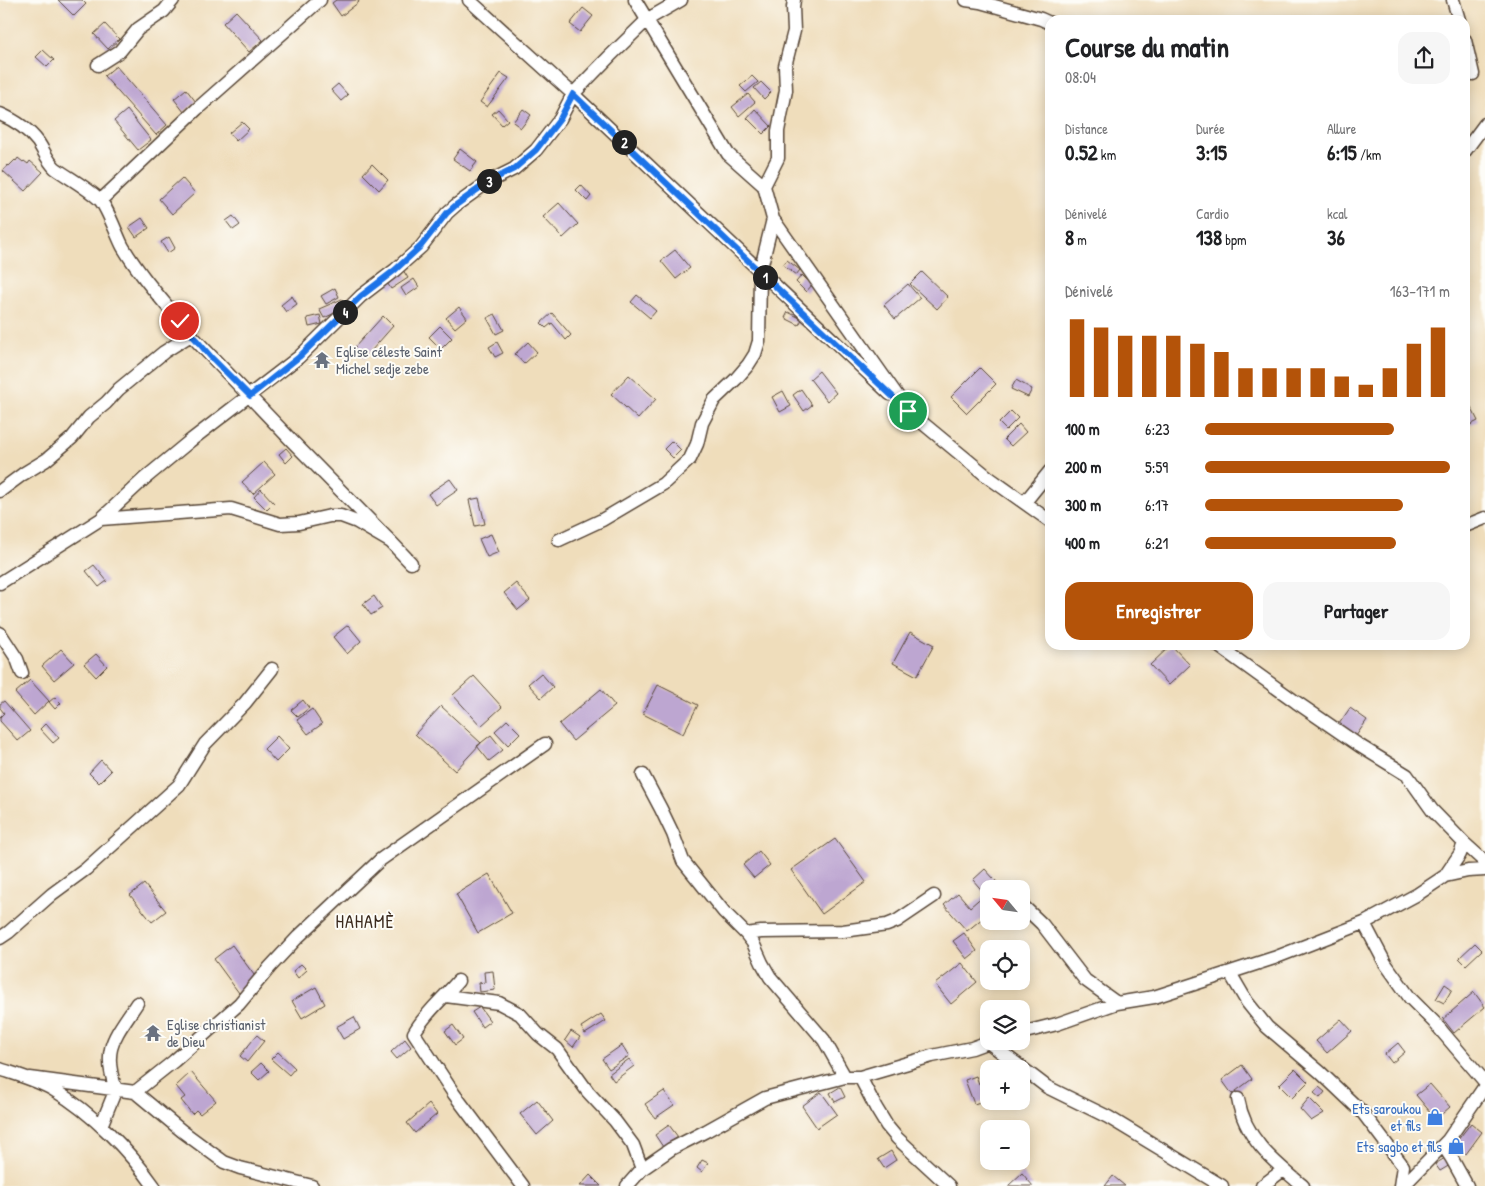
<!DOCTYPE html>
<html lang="fr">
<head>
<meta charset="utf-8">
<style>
	:root { --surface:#fff; --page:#f6f6f6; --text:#202124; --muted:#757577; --accent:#b45309 }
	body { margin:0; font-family:"Patrick Hand",sans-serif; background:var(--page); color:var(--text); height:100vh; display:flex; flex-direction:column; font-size:19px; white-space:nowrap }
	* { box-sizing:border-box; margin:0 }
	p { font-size:16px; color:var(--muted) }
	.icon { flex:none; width:28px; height:28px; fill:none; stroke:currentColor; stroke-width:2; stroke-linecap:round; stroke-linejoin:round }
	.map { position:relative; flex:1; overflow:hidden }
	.side { position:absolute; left:1045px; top:15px; width:425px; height:635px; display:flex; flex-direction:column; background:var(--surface); border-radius:15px; box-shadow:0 2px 12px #0003 }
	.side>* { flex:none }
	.needle { width:32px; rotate:299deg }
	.buttons { position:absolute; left:980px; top:880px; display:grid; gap:10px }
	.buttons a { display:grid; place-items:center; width:50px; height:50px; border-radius:10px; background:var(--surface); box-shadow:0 2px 12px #0003; font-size:25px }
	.pin { position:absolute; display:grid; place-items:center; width:42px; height:42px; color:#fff; margin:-21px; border:2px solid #fff; border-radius:50%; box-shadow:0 1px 5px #0007 }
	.km { position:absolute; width:25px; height:25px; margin:-12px; border-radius:50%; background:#222; color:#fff; font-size:14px; line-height:25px; text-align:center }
	.round { display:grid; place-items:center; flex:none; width:52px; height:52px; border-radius:15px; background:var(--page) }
	.headline { display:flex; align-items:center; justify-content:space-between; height:85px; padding:0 20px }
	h1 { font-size:28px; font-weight:700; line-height:38px }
	.metrics { display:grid; grid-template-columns:repeat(3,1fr); gap:8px; height:85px; padding:5px 20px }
	.metrics div { display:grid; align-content:center }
	.metrics b { font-size:21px; font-weight:700 }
	.metrics small { font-size:14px; font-weight:400 }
	.metrics p { font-size:14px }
	.chart { height:140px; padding:10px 20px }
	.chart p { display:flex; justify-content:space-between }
	.chart svg { width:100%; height:90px; margin-top:5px; stroke:var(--accent); stroke-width:6 }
	.primary-button { display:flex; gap:10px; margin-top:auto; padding:10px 20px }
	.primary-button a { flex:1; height:58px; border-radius:15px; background:var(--accent); color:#fff; font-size:20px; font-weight:700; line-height:58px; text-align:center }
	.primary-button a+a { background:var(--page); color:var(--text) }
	ul { padding:0 20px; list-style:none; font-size:16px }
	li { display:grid; grid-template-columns:80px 60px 1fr; align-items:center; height:38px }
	li i { height:12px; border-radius:6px; background:var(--accent) }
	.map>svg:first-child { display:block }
	.building { fill:#bda6d1 }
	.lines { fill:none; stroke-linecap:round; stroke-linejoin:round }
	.street-casing { stroke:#564536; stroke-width:15 }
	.street { stroke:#fff; stroke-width:12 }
	.route-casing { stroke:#fff; stroke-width:10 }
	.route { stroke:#1a73e8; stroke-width:6 }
	.labels { text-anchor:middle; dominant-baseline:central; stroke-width:4; stroke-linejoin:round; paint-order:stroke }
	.worship-label { font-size:15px; fill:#5b616d; stroke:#fdfcf7; text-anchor:start }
	.shop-label { font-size:15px; fill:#366cbe; stroke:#fdfcf7; text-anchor:end }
	.quarter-label { font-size:18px; letter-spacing:1px; fill:#3b2a1e; stroke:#fdfcf7 }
</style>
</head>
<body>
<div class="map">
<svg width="1485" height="1186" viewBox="0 0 1485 1186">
	<rect width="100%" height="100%" fill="#fdfcf7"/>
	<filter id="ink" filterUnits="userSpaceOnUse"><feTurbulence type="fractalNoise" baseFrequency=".02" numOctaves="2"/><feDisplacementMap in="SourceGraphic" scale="10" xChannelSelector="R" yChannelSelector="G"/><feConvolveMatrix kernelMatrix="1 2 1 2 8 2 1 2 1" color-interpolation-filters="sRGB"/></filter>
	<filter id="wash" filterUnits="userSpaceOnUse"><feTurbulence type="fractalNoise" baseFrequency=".0096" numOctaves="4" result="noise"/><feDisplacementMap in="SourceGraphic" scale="20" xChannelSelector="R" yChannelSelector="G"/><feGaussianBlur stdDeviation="1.12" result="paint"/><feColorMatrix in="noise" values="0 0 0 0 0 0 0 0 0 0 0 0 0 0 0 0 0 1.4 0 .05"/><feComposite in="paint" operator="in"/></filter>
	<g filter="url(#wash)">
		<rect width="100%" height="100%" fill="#efddbb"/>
		<g id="blocks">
			<path class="building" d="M58 0H82L86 4 74 16Z
				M336 0H358L359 2 341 16 332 3Z
				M583 8 593 16 580 32 570 24Z
				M236 11 263 40 249 52 223 23Z
				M105 24 119 39 108 49 94 34Z
				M43 50 54 60 47 67 36 57Z
				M116 66 167 125 156 135 104 76Z
				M501 73 509 78 487 107 480 102Z
				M752 76 758 82 746 92 740 86Z
				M761 82 771 92 764 99 754 88Z
				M338 84 348 95 341 101 331 90Z
				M186 89 196 102 184 112 174 99Z
				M748 94 755 102 739 116 732 107Z
				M498 109 508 120 502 125 492 114Z
				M523 109 531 115 521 128 513 122Z
				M755 109 771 126 763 134 747 118Z
				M127 110 151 140 138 150 114 121Z
				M242 122 249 129 236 141 229 133Z
				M460 149 477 162 470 171 453 159Z
				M18 158 23 162 24 161 28 164 30 161 43 172 25 191 3 171 8 165 9 166 15 160 16 161Z
				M372 164 388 180 379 190 363 174Z
				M182 178 195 193 172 214 159 199Z
				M581 185 591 196 587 201 576 190Z
				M559 203 578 224 563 238 543 217Z
				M233 216 240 225 233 230 226 221Z
				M142 218 149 228 136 237 129 227Z
				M169 237 175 248 168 253 161 242Z
				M675 250 690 268 676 279 661 261Z
				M787 260 800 270 796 275 783 265Z
				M403 270 408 278 391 289 386 281Z
				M922 272 948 297 937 309 910 284Z
				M802 275 812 285 806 292 796 282Z
				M414 279 419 287 406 296 401 288Z
				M908 284 920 298 895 319 884 305Z
				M335 288 339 297 326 304 321 296Z
				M637 295 656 311 650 318 631 302Z
				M292 296 297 304 286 312 281 305Z
				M342 299 346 308 324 318 319 309Z
				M459 307 467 318 455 328 446 318Z
				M788 312 802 319 799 325 785 318Z
				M552 313 571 335 566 340 552 323 546 328 541 323Z
				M495 314 504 330 496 334 487 318Z
				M320 315 322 324 309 327 307 318Z
				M383 316 393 326 364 359 354 348Z
				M440 326 452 338 441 349 429 337Z
				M497 342 503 353 495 357 489 347Z
				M528 342 537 352 524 364 515 354Z
				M980 368 996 384 967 413 951 397Z
				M819 371 836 393 827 401 810 379Z
				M629 375 656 399 638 419 611 394Z
				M1016 380 1032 389 1028 397 1011 389Z
				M801 389 812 405 804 411 793 395Z
				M783 391 791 406 780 412 772 397Z
				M1471 407 1478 421 1470 425 1465 416V410Z
				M1011 411 1018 418 1006 430 999 423Z
				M1019 424 1026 432 1011 446 1004 439Z
				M672 441 681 450 673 458 664 449Z
				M286 448 293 456 286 463 279 454Z
				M264 462 275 474 253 494 242 482Z
				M450 479 458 490 436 505 428 494Z
				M261 489 274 503 267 510 254 497Z
				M479 498 485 524 475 526 469 500Z
				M491 534 499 552 487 557 479 539Z
				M94 565 107 581 99 587 86 571Z
				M516 583 530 600 518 610 504 593Z
				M374 596 382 608 371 615 363 604Z
				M348 625 361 641 347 654 333 637Z
				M910 632 934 645 917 676 893 663Z
				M1171 645 1190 665 1169 685 1150 665Z
				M61 649 74 663 54 680 42 666Z
				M96 654 107 666 96 677 84 664Z
				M541 673 553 687 541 698 528 684Z
				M474 676 502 707 481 726 453 695Z
				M30 680 49 701 34 715 15 693Z
				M658 685 698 705 683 734 643 714Z
				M601 689 615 706 573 741 559 724Z
				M55 697 61 703 55 709 49 702Z
				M303 700 309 708 298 717 291 710Z
				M4 701 30 731 18 741 0 721V717L4 713 0 708V704Z
				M441 706 481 743 455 771 415 734Z
				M1350 708 1367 720 1356 736 1339 724Z
				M312 709 322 724 308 734 297 720Z
				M507 720 520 733 508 745 495 731Z
				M46 723 59 738 53 743 40 729Z
				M491 735 503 750 489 761 477 746Z
				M277 736 289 749 276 762 264 749Z
				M101 760 111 771 99 783 89 773Z
				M835 839 866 882 822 914 791 870Z
				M759 851 770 865 754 878 743 865Z
				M985 869 1003 889H989V913L967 931 944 905 958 893 970 907 985 894 973 880Z
				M489 874 512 913 478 933 456 894Z
				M144 884 166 911 152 922 130 895Z
				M964 933 977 951 967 959 953 941Z
				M1475 943 1482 950 1466 965 1459 958Z
				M232 945 257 979 239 993 214 959Z
				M962 963 977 982 951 1004 935 984Z
				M301 964 307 970 298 978 293 971Z
				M493 971 495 990 480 992 479 983 485 982 484 972Z
				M1445 984 1452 989 1444 1003 1436 999Z
				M316 987 325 1004 302 1018 292 1001Z
				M1474 992 1485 1007 1454 1033 1443 1019Z
				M480 1007 490 1021 482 1027 472 1012Z
				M601 1014 606 1021 585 1034 581 1027Z
				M354 1017 360 1029 343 1039 336 1027Z
				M1341 1019 1352 1031 1327 1053 1316 1041Z
				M453 1025 463 1039 455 1045 445 1031Z
				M571 1031 580 1037 573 1047 565 1040Z
				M257 1035 264 1041 247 1062 240 1056Z
				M405 1039 411 1047 397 1059 391 1052Z
				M1398 1043 1405 1052 1392 1063 1385 1054Z
				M622 1045 629 1056 609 1069 602 1059Z
				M278 1052 295 1068 289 1075 271 1059Z
				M629 1059 634 1066 614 1081 609 1074Z
				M261 1063 269 1071 259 1080 251 1072Z
				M1242 1065 1252 1079 1232 1094 1222 1080Z
				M1295 1069 1308 1082 1292 1098 1279 1085Z
				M191 1072 216 1101 200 1114 196 1110 192 1114 181 1100 185 1097 176 1086Z
				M976 1076 979 1084 986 1081 989 1090V1099L974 1104 965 1080Z
				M1430 1084 1450 1107 1436 1119 1416 1095Z
				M840 1087 845 1097 835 1102 830 1093Z
				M1319 1087 1325 1092 1320 1098 1314 1093Z
				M664 1091 674 1105 655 1118 645 1104Z
				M821 1092 837 1114 817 1128 802 1106Z
				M1309 1098 1324 1113 1311 1121 1300 1109Z
				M537 1100 553 1121 537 1135 520 1114Z
				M429 1104 437 1114 415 1133 407 1123Z
				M1471 1123 1482 1132 1466 1154 1454 1145Z
				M669 1125 678 1137 663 1147 655 1135Z
				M891 1151 896 1160 884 1168 878 1159Z
				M1445 1158 1450 1165 1440 1171 1435 1164Z
				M702 1160 708 1163 702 1172 697 1168Z
				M1022 1173 1033 1186H1008Z
				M590 1175 601 1186H580Z
				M1113 1176 1125 1186H1105Z"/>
		</g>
	</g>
	<g filter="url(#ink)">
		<use href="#blocks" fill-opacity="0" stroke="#564536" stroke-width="1"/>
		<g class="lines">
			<g class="street-casing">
				<path id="street" d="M469 0 573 94 890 394
					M635 0 728 154 764 186 773 219 908 411 988 477 1050 521
					M966 0 980 2 1041 19 1050 23
					M1453 0 1459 20
					M1465 40 1473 74
					M98 65 120 51 138 29 164 11 173 0
					M0 114C14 120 29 130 38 142 44 151 47 160 55 168 69 178 86 187 99 199 107 206 117 236 123 247 142 279 168 306 191 335
					M1465 151 1485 124
					M764 186 778 158V131L786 90 785 66 794 31 793 7 794 0
					M101 200 197 109 320 0
					M0 491 23 474 46 460 72 438 89 417 106 403 119 389 164 352 191 335 293 442 391 542
					M1025 502 1050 471
					M101 519 231 509 280 524 299 523 330 516H341L357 522 391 542 411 563
					M1465 526 1485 518
					M559 540 602 520 663 484 690 459 697 444 702 423 714 400 736 379 748 365 755 354 759 341 760 272 773 219
					M0 583 101 519 144 479 190 441 299 357 361 296 395 270 421 247 447 213 456 205 488 182 514 169 536 150 560 119 573 94 610 56 648 19 681 0
					M0 633 17 659 22 673
					M1217 645 1296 702 1360 746 1407 775 1432 810 1464 843 1485 862
					M643 775 661 809 673 834 683 861 724 912 746 934
					M1445 876 1468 871 1485 870
					M1021 904 1042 924 1085 980 1117 1003
					M1364 923 1385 963 1410 998 1434 1022 1485 1082
					M0 938 9 932 52 894 86 869 179 785 205 744 245 703 272 669
					M1230 973 1247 1002 1267 1027 1320 1072 1363 1113 1403 1166 1400 1186
					M458 981C444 998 425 1013 414 1033L454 1094 523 1186
					M446 996 499 1003 520 1014 538 1034 557 1049 588 1092 615 1121 633 1145 642 1169
					M1021 1033 1057 1024 1117 1003 1154 997 1274 958 1364 923 1418 894 1445 876 1460 854 1464 843
					M988 1042 1047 1087 1108 1117 1222 1186
					M0 1069C18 1075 37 1080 54 1090 92 1113 128 1149 154 1186
					M845 1077 824 1040 770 977 762 963 753 943 746 934 761 932 843 931 887 925 897 921 934 896
					M860 1077 876 1108 887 1126 897 1138 949 1186
					M30 1078 135 1092 174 1061 239 1004 270 967 298 937 380 860 545 744
					M135 1092 182 1131 224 1162 240 1168 312 1186
					M1238 1099C1245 1139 1273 1161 1303 1186
					M101 1126 116 1089C101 1048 115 1037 137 1003
					M1443 1145 1452 1159 1467 1186
					M627 1186 642 1169 671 1149 706 1131 765 1098 845 1077H860L932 1056 972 1048 991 1041
					M1262 1186 1283 1170
					M1403 1186 1448 1140 1485 1086"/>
			</g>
			<use href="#street" class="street"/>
		</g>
	</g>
	<g class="lines" filter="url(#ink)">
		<g class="route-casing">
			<path id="route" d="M180 321 211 357 250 396 299 357 361 296 395 270 421 246 447 213 456 205 488 182 514 169 536 150 560 119 573 94 760 272 908 411"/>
		</g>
		<use href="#route" class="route"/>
	</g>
	<defs>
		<g id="temple-bare" transform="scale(1.35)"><path d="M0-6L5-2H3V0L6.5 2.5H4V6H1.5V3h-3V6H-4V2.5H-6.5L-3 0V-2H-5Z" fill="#6b7280" stroke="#fdfcf7" stroke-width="2.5" paint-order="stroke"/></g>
		<g id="shop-bare" transform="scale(1.35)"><path d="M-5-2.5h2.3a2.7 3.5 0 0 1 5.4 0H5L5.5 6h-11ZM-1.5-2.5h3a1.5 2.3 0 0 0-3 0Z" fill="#3f7fe0" stroke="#fdfcf7" stroke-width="2.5" paint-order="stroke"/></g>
	</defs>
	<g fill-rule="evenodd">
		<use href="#temple-bare" x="322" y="360"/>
		<use href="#temple-bare" x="153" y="1033"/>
		<use href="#shop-bare" x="1435" y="1117"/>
		<use href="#shop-bare" x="1456" y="1146"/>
	</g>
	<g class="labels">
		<g class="worship-label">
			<text x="336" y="351">Eglise céleste Saint<tspan x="336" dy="17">Michel sedje zebe</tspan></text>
			<text x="167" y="1024">Eglise christianist<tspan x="167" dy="17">de Dieu</tspan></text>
		</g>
		<g class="shop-label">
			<text x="1421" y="1108">Ets saroukou<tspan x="1421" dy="17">et fils</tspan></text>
			<text x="1442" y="1146">Ets sagbo et fils</text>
		</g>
		<g class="quarter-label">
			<text x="365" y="921">HAHAMÈ</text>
		</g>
	</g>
</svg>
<div class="buttons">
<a><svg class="needle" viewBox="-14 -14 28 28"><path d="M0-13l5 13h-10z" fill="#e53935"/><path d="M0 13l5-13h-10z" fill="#757577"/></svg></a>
<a><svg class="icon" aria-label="locate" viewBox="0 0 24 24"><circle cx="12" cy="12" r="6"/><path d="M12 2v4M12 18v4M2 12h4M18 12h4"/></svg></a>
<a><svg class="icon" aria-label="layers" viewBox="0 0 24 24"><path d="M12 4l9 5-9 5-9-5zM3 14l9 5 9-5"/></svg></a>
<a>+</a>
<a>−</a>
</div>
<div class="pin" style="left:908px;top:411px;background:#1e9e55"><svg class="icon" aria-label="arrive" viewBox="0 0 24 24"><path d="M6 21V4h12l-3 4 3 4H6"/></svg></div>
<div class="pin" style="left:180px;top:321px;background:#d93025"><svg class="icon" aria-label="check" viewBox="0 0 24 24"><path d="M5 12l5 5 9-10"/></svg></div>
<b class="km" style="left:765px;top:277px">1</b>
<b class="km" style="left:624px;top:142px">2</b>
<b class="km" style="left:489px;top:181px">3</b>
<b class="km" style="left:345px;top:312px">4</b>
<section class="side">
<div class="headline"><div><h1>Course du matin</h1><p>08:04</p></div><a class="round"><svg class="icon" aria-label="share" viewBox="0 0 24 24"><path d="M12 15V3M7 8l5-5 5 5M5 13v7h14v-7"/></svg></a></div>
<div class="metrics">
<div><p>Distance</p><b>0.52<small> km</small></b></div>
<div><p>Durée</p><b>3:15</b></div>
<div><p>Allure</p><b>6:15<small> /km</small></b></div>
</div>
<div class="metrics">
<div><p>Dénivelé</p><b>8<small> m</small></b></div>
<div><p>Cardio</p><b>138<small> bpm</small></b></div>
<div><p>kcal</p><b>36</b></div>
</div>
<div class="chart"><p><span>Dénivelé</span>163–171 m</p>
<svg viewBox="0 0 160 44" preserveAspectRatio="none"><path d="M5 44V6M15 44V10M25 44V14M35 44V14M45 44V14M55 44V18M65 44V22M75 44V30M85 44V30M95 44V30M105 44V30M115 44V34M125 44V38M135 44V30M145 44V18M155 44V10"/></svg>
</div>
<ul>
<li><b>100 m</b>6:23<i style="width:77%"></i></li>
<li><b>200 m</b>5:59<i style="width:100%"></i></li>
<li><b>300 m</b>6:17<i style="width:81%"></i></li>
<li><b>400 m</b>6:21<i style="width:78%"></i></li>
</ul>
<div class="primary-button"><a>Enregistrer</a><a>Partager</a></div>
</section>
</div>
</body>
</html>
